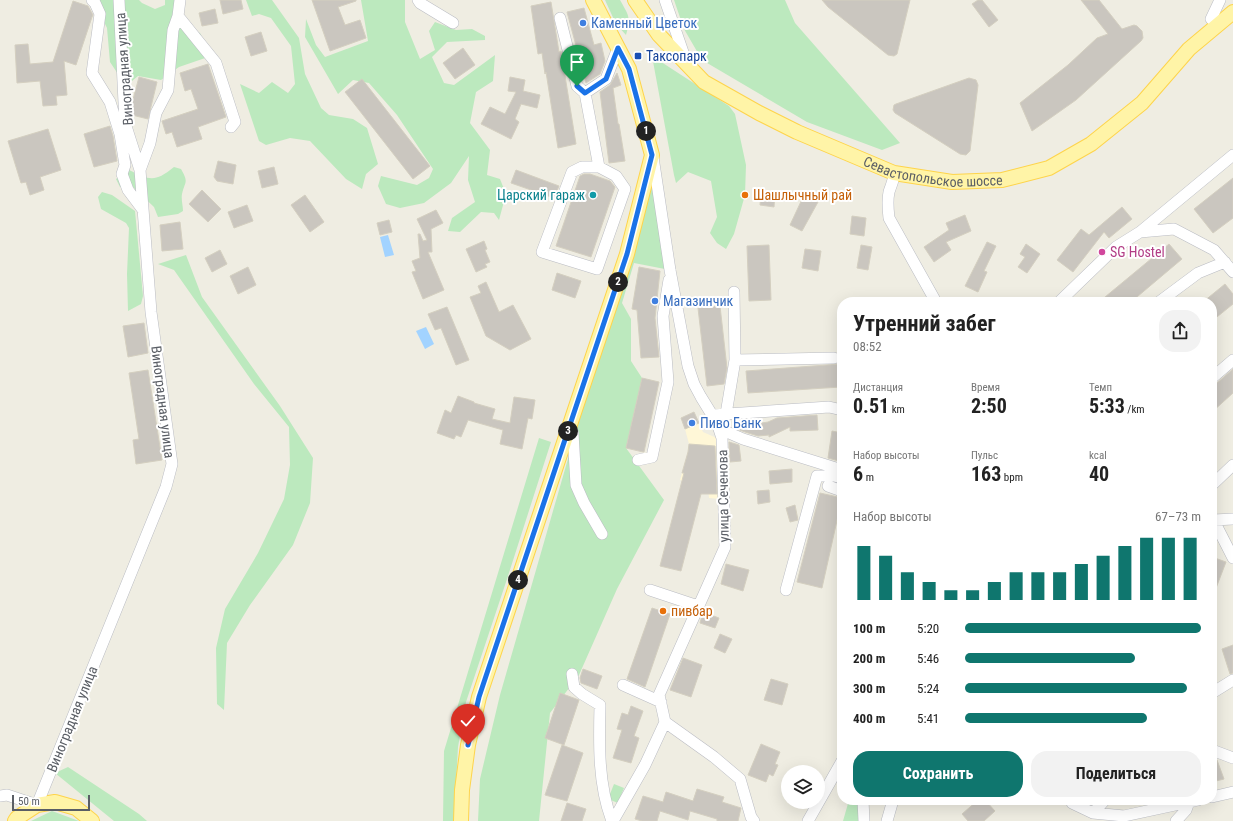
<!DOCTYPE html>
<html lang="ru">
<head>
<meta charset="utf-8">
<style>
	:root { --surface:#fff; --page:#f2f2f2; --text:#222; --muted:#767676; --accent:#0f766e }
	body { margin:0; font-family:"Roboto Condensed",sans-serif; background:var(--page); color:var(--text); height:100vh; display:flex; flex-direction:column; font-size:15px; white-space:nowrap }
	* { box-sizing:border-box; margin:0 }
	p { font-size:13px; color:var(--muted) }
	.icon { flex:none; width:22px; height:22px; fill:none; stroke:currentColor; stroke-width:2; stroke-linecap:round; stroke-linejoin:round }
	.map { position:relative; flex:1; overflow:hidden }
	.drawer { position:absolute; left:837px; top:297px; width:380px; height:508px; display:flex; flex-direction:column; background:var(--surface); border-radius:16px; box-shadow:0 4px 16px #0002 }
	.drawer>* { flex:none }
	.controls { position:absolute; left:781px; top:765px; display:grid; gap:8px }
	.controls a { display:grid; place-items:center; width:44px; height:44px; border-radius:50%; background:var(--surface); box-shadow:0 4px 16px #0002; font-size:20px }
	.scale { position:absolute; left:12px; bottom:10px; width:78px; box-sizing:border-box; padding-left:4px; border:2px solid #5a5e65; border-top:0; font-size:11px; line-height:14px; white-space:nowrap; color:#5a5e65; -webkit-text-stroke:3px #fff; paint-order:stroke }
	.pin { position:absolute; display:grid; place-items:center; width:34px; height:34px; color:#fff; margin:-41px -17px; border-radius:50% 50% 50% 0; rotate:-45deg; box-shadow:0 0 4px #0007 }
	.pin .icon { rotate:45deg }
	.km { position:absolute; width:20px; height:20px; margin:-10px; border-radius:50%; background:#222; color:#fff; font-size:11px; line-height:20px; text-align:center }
	.round { display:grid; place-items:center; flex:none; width:42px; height:42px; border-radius:16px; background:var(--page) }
	.overview { display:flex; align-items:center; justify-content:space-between; height:68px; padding:0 16px }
	h1 { font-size:22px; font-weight:700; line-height:30px }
	.stats { display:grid; grid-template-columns:repeat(3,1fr); gap:6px; height:68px; padding:4px 16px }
	.stats div { display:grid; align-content:center }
	.stats b { font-size:20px; font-weight:700 }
	.stats small { font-size:11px; font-weight:400 }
	.stats p { font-size:11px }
	.chart { height:112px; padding:8px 16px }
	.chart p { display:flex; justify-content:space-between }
	.chart svg { width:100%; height:72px; margin-top:4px; stroke:var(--accent); stroke-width:6 }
	.primary-button { display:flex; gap:8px; margin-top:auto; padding:8px 16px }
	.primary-button a { flex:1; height:46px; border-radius:16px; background:var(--accent); color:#fff; font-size:16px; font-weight:700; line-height:46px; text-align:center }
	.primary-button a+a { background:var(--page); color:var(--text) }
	ul { padding:0 16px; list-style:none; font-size:13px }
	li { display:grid; grid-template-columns:64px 48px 1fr; align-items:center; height:30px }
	li i { height:10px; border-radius:5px; background:var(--accent) }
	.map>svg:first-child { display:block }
	.commercial { fill:#fff7d7 }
	.green { fill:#bce9be }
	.water { fill:#a2d3ff }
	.building { fill:#cac6bf; stroke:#d4cfc0 }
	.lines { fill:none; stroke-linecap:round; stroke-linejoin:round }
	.minor-casing { stroke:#babcc3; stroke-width:12 }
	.major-casing { stroke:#fed44b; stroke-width:16 }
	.minor { stroke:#fff; stroke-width:11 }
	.major { stroke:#fff4a7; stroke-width:14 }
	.route-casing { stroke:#fff; stroke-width:8 }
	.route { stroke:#1a73e8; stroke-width:5 }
	.shop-dot { fill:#3f7fe0; stroke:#fff; stroke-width:1.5 }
	.transit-dot { fill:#1a4fb4; stroke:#fff; stroke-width:1.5 }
	.culture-dot { fill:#0f9aa8; stroke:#fff; stroke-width:1.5 }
	.food-dot { fill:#e8710a; stroke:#fff; stroke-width:1.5 }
	.hotel-dot { fill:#d1479c; stroke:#fff; stroke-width:1.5 }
	.labels { text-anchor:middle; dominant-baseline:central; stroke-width:4; stroke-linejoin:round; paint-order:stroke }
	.shop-label { font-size:14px; fill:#366cbe; stroke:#fff; text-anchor:start }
	.transit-label { font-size:14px; fill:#164399; stroke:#fff; text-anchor:start }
	.street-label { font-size:14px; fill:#5a5e65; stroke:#fff }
	.culture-label { font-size:14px; fill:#0d838f; stroke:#fff; text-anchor:end }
	.food-label { font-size:14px; fill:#c56008; stroke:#fff; text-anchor:start }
	.hotel-label { font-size:14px; fill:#b23c85; stroke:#fff; text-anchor:start }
</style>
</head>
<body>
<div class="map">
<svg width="1233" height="821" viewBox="0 0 1233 821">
	<rect width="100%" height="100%" fill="#efede2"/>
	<path class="commercial" d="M699 423 703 432 719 439 720 499 709 498 708 488 680 480 688 452 689 444 685 429Z"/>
	<path class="green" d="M96 0H139L142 3 155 9 165 5V0H180L184 27 200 33 211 56 179 67 161 80 138 76 126 86 110 62 107 28 95 3Z
		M246 0H272L299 38 305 74 321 108 329 115 353 119 367 128 378 164 366 174 362 189 346 179 310 141 290 138 266 145 259 141 240 84 259 93 272 82 288 93 295 84 291 46 271 18 259 14 252 16Z
		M361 0H405V22L420 59 435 50 429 31 435 22 456 30 472 29 485 36V40L447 42 432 57 444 83 454 85 495 55 493 81 476 92 470 123 490 150 487 175 500 179 506 194 499 220 494 213 481 212 460 232 448 231 452 218 475 202 468 180 469 156 451 183 424 203 400 208 386 204 378 186 381 176 417 185 429 178 433 169 397 115 369 83 353 80 338 94 305 37 306 19 316 45 325 57 368 41Z
		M605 0H620C629 16 631 17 626 35L616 24Z
		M674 0H785L795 23 900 143 882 150 807 122 702 60 684 29Z
		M652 56 729 106 735 114 746 165 745 195 734 234 726 249 717 243 710 233 717 217 711 181 688 172 676 183 674 175Z
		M652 155 670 270 634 263 622 303 631 319V361L642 378 626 448 664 500 617 589 579 675 550 713 539 821H478L480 779 500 695 627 254Z
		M174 167 181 169C189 183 185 181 182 194 181 199 183 206 183 211L178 214 158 217 154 207 135 189 132 186 120 187 116 179 129 170C150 180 154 183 174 167Z
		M102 192 112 195 135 211 143 296 141 304 128 311 127 274 129 228 126 223 101 209 98 197Z
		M186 255 202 297 280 406 313 458 310 503 293 545 250 605 227 643 224 710 217 704 216 648 225 609 258 553 284 499 290 465 289 427 254 384 174 270 158 264Z
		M539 438 551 442 508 576 466 702 458 747 454 821H443L444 751Z
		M68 767 139 814 147 821H114L55 773Z
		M614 784 624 788 618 803 608 799Z
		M849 800H860L859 821H843Z
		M52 811 79 821H80H31Z"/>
	<path class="water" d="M388 235 394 255 385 257 380 237Z
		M426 327 434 344 425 349 416 331Z"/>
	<path class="building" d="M220 0H241L243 9 223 14Z
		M312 0H356V1L338 7 345 25 360 20 366 38 330 51Z
		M822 0H910L897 54 894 56 888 55 828 7Z
		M978 0H982L998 20 989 27 972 4Z
		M1081 0H1099L1122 29 1134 25 1137 26 1142 31 1143 38 1141 41 1076 100 1032 131 1020 103 1068 65 1097 38 1108 34Z
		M73 1 88 6 93 15 92 17 76 65 64 61 67 95 56 96 57 105 43 106 40 81 17 83 15 45 28 44 30 64 53 62Z
		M551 2 559 52 561 51 576 144 558 148 546 72 545 74 542 53 538 54 531 6Z
		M584 8 594 45 601 43 605 61 600 74 586 83 567 12Z
		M215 9 218 23 202 26 199 13Z
		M261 32 267 51 251 56 245 37Z
		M463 48 475 65 455 79 443 63Z
		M208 64 226 117 198 127 202 139 177 147 172 132 166 134 162 121 198 109 191 89 185 91 180 73Z
		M617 73 621 85 613 88 618 124H619L625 161 609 163 600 92 610 85Z
		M139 77 157 82 148 119 132 115 131 107Z
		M510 77 525 80 523 91 540 95 537 108 521 104 515 119 519 122 511 139 481 124 490 107 505 114 516 92 508 91Z
		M969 78 976 80 978 85 970 151 966 155 960 154 895 113 893 110 894 105 896 104Z
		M362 79 430 166 413 179 345 92Z
		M110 126 113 136 117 161 94 167 84 134Z
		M48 129 61 170 40 177 44 190 30 195 26 182 21 183 8 141Z
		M218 161 236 165 233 184 217 181 214 177Z
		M274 167 278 184 262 188 258 171Z
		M516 170 559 186 554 198 511 183Z
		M584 174H590L610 181 615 187 591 257 556 246 580 176Z
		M1233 178V218L1213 233 1194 209Z
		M202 190 221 209 208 222 189 204Z
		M761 191 775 193 774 207 760 205Z
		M305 195 324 222 310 232 291 205Z
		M804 195 818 202 802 231 790 225Z
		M247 205 253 221 234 228 228 212Z
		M1122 207 1132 219 1109 238 1104 232 1073 272 1057 260 1081 229 1089 235Z
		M436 210 443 223 431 229 432 252H428L444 290 423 299 412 272 416 271 412 261 420 258 418 234H420L423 241 427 240 417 219Z
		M965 215 971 231 946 242 951 250 934 262 924 247 949 230 946 223Z
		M852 216 866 218 864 236 850 234Z
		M389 220 392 232 380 235 377 223Z
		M180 222 183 249 162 251 160 225Z
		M484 241 487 249 485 250 490 262 485 264 487 267 476 272 466 249Z
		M987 242 996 246 984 271 987 272 978 292 965 286Z
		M1026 244 1040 254 1027 273 1018 267 1025 257 1020 254Z
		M1169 244 1182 259 1131 302H1099Z
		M769 245 771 300 749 301 747 246Z
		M861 245 872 247 868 270 857 268Z
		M805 249 821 251 818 271 802 268Z
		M220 250 227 264 212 272 205 258Z
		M248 267 256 285 238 294 230 276Z
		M639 267 660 271 655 318 659 357 641 358 637 310 632 309Z
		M557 273 581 281 575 298 552 290Z
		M486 282 499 312 513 305 531 339 510 350 486 336 470 297 481 293 478 286Z
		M1225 284 1233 294V304L1212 321V302H1203Z
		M720 306 727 368 724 384 707 386 698 308Z
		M447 307 469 360 456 365 441 328 435 330 428 314Z
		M144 323 148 353 128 357 123 326Z
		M840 364 841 387 748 393 746 371Z
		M1233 369V393L1212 412V386L1217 383Z
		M148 370 162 460 136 464 133 440 139 439 129 373Z
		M642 378 659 382 644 452H643L626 448Z
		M458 396 474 402V403L495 409 492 419 510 423 514 397 535 400 532 419 528 418 522 449 500 444 503 430 468 420 461 437 456 435 454 439 437 433 445 410 451 413Z
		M694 412 699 423 685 429 681 418Z
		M817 415 818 430 790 431V427L769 437V435L758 436 745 432 737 429 736 427 768 422 777 418Z
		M832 431 842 433 839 461 828 458Z
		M729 442 739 445 741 461 730 462Z
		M689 444 715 446 717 494H701L681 571 660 566 684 473H682L688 452Z
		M792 469V482L770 484 769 471Z
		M769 490 770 502 758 504 757 491Z
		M820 493 842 498 822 588 797 582Z
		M795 505 798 520 790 522 786 508Z
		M1212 557 1226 562 1213 596H1212Z
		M726 564 749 570 743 591 721 584Z
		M652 608 670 614 645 687 627 679Z
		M703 612 719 618 715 628 700 623Z
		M720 634 732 639 725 653 714 648Z
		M1233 645V673L1230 674 1222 649Z
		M683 658 702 665 691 697 670 690Z
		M583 669 602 676 597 689 581 683 580 678Z
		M771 679 788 684 782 705 764 700Z
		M560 693 579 700 564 745 545 738Z
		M631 706 643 711 634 736 639 738 631 763 613 758 622 730 617 729 622 713 628 715Z
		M761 744 780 752 775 764 778 765 773 776 769 774 766 782 748 775Z
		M562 745 583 753 567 801 545 795Z
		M1212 757 1217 760 1224 779 1212 782Z
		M697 789 724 797 722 802 741 808 738 821H717V819L690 811 688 820 660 811 657 821H642L635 819 643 796 663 802 666 792 693 801Z
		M978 800H985L995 811 984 821H968L962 814Z
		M567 803 586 809 582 821H561Z"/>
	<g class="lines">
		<g class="minor-casing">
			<path id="minor" d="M92 0 95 3 100 14 92 73 110 102 120 134 125 165 122 174 128 190 143 210
				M418 0 420 3 453 23
				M665 0 684 55
				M178 16 216 63 235 122 231 127
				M560 18 577 86 585 93
				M1211 19 1220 0
				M599 167 616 176 625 189 597 269 542 252 572 172 582 167H599L585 93 606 79 618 48
				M140 170 150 143 156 113 168 90 173 30 178 16 180 0
				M894 173C894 181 891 185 889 192 887 201 888 209 889 218L936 302
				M1140 232 1233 155
				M1059 302 1116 247 1140 232 1174 229 1214 250 1233 272
				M1159 302 1198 273 1225 262
				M735 360 834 358
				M1212 378 1233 360
				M726 414 735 360 734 292
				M713 415 829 407 842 410
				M569 427 573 433 576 485 584 503 602 534
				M720 429 743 439 842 470
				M638 460 652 457 668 382 663 316 669 280
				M1212 485 1233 465
				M828 486 842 491
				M1212 517 1233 558
				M1214 520 1233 519
				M650 590 698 606
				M786 590 817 476H834L842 478
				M572 674 574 687 582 694 600 705C599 744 598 785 612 821
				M623 685 661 702
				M1212 693 1233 680
				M665 722 714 757 740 779 751 817 754 821
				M1212 750 1233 758
				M0 796 7 795 37 805 166 487 172 464 151 312 140 170 125 123 119 0
				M1212 797 1233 792
				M863 800 864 821
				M1071 800 1072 803 1093 813 1124 816 1198 800
				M1093 813 1105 800
				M613 821 645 765 665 722 659 695 725 547 722 438 717 423 701 397 694 384 688 366 670 270 653 157
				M808 821 842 761
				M887 821 893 800
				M1176 821 1186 810 1189 802"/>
		</g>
		<g class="major-casing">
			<g id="major">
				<path id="s1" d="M635 0 659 35 704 82 759 113 797 132 894 173 952 182 1002 180 1049 168 1091 144 1142 103 1189 49 1233 12"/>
				<path d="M15 821 17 818 37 805 55 802 76 808 92 821"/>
				<path d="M461 821 462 790 468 745 479 697 627 254 652 155 629 69 593 0"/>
			</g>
		</g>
		<use href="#minor" class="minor"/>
		<use href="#major" class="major"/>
	</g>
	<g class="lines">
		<g class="route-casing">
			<path id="route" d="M468 745 479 697 627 254 652 155 629 69 618 48 606 79 585 93 577 86"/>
		</g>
		<use href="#route" class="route"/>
	</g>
	<g class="shop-dot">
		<circle cx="583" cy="23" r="4"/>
		<circle cx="655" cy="301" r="4"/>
		<circle cx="692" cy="423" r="4"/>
	</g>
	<rect class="transit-dot" x="634" y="52" width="8" height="8" rx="2"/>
	<circle class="culture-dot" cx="593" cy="195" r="4"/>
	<g class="food-dot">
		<circle cx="745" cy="195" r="4"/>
		<circle cx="663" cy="611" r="4"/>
	</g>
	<circle class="hotel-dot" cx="1102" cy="252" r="4"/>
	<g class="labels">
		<g class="shop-label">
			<text x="591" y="23">Каменный Цветок</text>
			<text x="663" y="301">Магазинчик</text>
			<text x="700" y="423">Пиво Банк</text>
		</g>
		<g class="transit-label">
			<text x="646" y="56">Таксопарк</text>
		</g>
		<g class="street-label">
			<text transform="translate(124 69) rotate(-94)">Виноградная улица</text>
			<text stroke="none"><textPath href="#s1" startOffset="357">Севастопольское шоссе</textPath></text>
			<text transform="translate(163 402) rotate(83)">Виноградная улица</text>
			<text transform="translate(723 496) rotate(-91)">улица Сеченова</text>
			<text transform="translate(72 719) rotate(-68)">Виноградная улица</text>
		</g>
		<g class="culture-label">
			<text x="585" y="195">Царский гараж</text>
		</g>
		<g class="food-label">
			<text x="753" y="195">Шашлычный рай</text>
			<text x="671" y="611">пивбар</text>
		</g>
		<g class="hotel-label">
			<text x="1110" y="252">SG Hostel</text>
		</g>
	</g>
</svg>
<div class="controls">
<a><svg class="icon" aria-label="layers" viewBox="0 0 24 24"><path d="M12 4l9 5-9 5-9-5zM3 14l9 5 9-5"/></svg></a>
</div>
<div class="scale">50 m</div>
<div class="pin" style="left:577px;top:86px;background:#1e9e55"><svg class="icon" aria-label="arrive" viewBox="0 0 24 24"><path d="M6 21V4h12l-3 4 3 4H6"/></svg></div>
<div class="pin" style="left:468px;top:745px;background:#d93025"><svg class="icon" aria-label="check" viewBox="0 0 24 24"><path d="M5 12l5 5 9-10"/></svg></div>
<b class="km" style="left:646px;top:131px">1</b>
<b class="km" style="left:618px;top:282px">2</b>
<b class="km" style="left:568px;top:431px">3</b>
<b class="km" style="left:518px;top:580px">4</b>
<section class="drawer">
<div class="overview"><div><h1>Утренний забег</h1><p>08:52</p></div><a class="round"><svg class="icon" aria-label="share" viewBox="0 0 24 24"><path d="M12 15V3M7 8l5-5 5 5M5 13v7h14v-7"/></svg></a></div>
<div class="stats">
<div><p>Дистанция</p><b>0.51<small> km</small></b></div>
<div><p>Время</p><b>2:50</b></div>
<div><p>Темп</p><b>5:33<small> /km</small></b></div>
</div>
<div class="stats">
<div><p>Набор высоты</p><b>6<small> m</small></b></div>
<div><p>Пульс</p><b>163<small> bpm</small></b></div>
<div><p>kcal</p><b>40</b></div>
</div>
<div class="chart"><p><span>Набор высоты</span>67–73 m</p>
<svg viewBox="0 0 160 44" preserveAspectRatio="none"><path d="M5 44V11M15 44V17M25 44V27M35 44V33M45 44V38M55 44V38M65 44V33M75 44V27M85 44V27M95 44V27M105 44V22M115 44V17M125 44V11M135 44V6M145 44V6M155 44V6"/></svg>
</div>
<ul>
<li><b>100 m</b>5:20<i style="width:100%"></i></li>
<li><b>200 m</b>5:46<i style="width:72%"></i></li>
<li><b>300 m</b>5:24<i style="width:94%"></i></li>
<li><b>400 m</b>5:41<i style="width:77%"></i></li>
</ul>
<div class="primary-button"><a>Сохранить</a><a>Поделиться</a></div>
</section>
</div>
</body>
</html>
